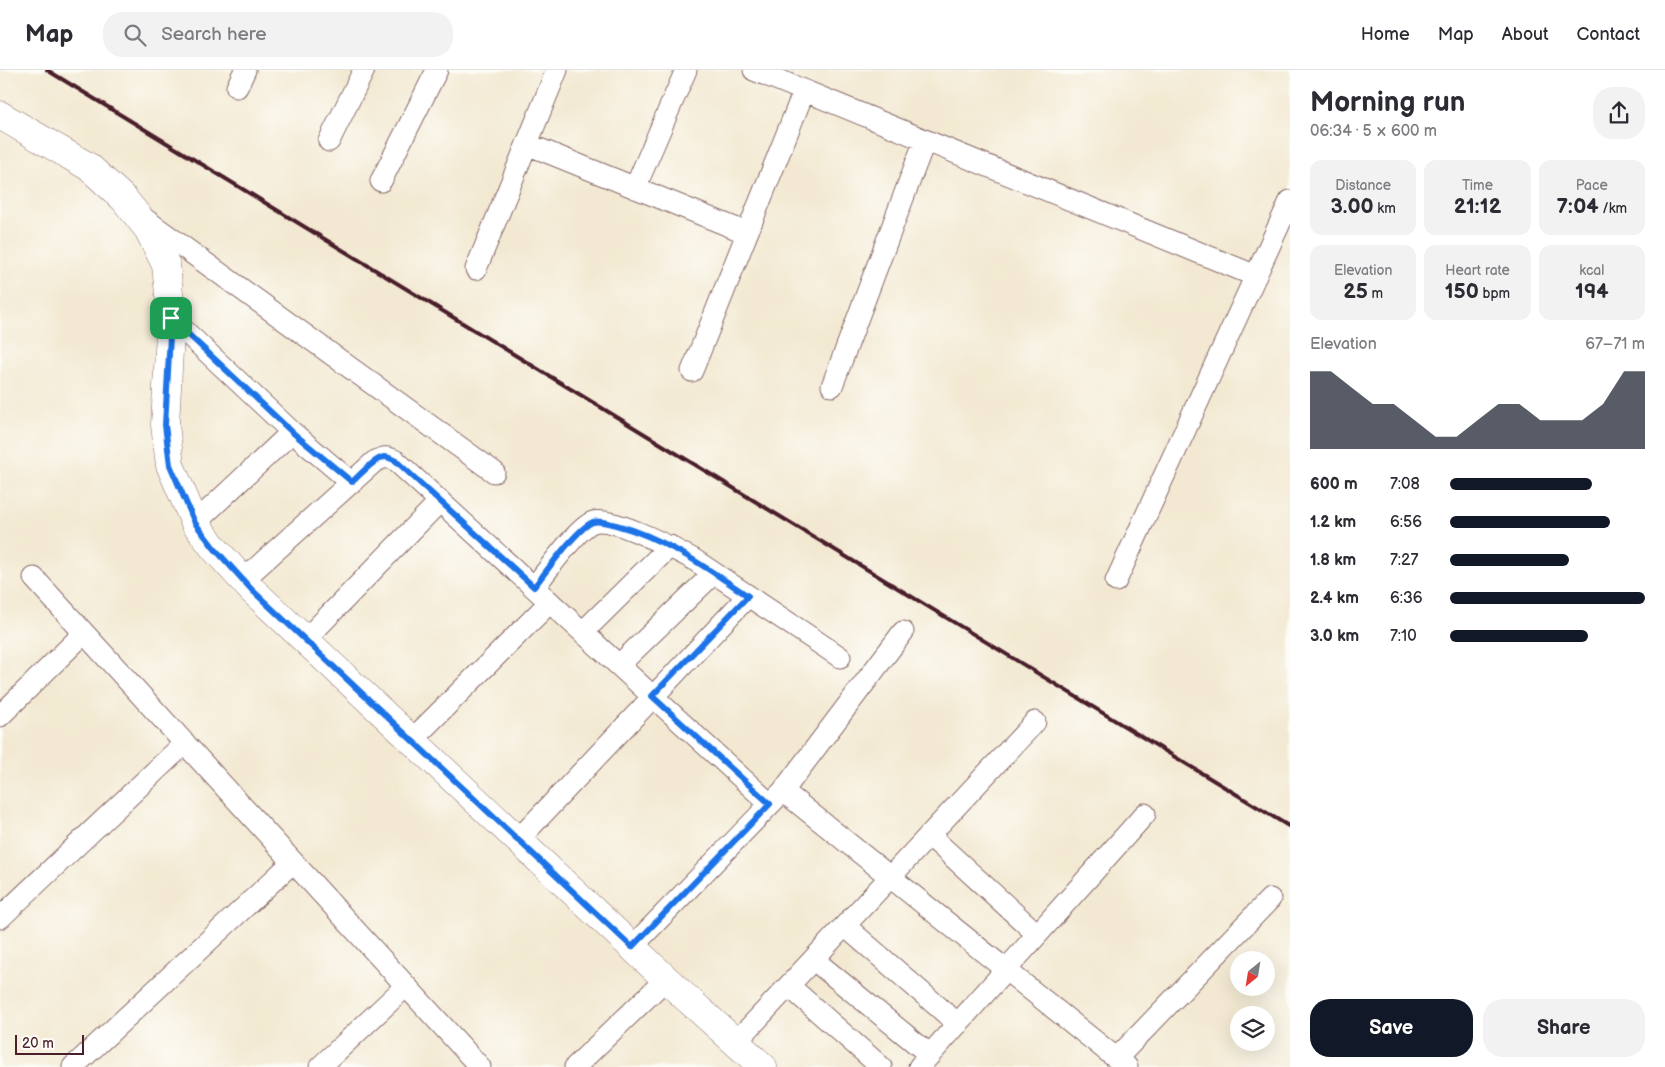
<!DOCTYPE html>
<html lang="en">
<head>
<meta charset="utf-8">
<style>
	:root { --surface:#fff; --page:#f2f2f3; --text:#2b2b33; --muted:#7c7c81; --line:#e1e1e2; --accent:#111827 }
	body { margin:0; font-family:"Balsamiq Sans",sans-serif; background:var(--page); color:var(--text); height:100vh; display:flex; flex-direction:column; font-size:19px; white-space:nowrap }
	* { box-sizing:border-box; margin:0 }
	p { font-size:16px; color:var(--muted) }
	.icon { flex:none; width:28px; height:28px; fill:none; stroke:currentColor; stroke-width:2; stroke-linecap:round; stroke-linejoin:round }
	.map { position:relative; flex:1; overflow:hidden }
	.side { display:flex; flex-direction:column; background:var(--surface); width:375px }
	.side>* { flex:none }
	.needle { width:32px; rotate:210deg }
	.buttons { position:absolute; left:1230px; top:881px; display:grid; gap:10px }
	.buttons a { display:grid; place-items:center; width:45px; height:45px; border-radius:50%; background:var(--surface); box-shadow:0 5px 20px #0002; font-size:25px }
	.scale { position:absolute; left:15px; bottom:12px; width:69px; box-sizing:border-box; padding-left:5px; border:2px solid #4a1f2b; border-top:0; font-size:14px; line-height:18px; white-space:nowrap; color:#4a1f2b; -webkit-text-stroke:4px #fdfcf7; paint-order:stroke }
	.pin { position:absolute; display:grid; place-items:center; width:42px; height:42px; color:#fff; margin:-21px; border-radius:10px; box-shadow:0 2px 8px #0006 }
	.round { display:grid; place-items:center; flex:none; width:52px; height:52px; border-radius:20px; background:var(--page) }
	.overview { display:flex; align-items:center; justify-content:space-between; height:85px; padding:0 20px }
	h1 { font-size:28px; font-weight:700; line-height:38px }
	.stats { display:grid; grid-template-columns:repeat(3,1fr); gap:8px; height:85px; padding:5px 20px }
	.stats div { display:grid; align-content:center; border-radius:12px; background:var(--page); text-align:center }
	.stats b { font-size:21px; font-weight:700 }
	.stats small { font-size:14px; font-weight:400 }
	.stats p { font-size:14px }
	.chart { height:140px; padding:10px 20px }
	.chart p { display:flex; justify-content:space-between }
	.chart svg { width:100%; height:90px; margin-top:5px; fill:var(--accent); opacity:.7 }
	.action { display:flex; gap:10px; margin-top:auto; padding:10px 20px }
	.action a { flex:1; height:58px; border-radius:20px; background:var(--accent); color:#fff; font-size:20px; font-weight:700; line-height:58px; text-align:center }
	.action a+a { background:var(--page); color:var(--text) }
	ul { padding:0 20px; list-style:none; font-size:16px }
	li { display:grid; grid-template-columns:80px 60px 1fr; align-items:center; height:38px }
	li i { height:12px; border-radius:6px; background:var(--accent) }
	header { display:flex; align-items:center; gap:30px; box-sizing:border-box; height:70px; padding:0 25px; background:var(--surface); border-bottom:1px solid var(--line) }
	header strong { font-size:24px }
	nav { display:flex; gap:28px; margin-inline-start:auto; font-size:18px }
	.search { width:350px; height:45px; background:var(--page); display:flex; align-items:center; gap:12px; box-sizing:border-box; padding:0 18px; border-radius:20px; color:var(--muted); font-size:19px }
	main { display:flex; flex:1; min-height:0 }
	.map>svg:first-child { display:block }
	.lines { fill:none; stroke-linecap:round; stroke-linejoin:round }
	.minor-casing { stroke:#856665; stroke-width:23 }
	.secondary-casing { stroke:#856665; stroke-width:29 }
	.minor { stroke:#fff; stroke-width:21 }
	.secondary { stroke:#fff; stroke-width:28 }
	.rail { stroke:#4a1f2b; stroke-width:4 }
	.route-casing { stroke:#fff; stroke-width:10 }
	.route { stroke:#1a73e8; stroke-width:6 }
</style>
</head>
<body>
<header>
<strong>Map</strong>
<div class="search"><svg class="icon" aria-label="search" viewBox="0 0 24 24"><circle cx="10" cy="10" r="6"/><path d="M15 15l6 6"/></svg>Search here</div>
<nav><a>Home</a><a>Map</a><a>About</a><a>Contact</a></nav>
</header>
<main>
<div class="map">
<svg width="1290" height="997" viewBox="0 0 1290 997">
	<rect width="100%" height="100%" fill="#fdfcf7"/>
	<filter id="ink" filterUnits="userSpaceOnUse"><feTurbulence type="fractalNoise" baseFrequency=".02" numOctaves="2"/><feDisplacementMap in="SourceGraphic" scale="10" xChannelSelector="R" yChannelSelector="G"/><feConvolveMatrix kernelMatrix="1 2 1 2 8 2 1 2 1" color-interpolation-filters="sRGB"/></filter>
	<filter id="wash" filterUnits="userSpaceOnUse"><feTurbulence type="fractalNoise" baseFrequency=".0096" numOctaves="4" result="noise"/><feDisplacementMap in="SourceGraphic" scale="20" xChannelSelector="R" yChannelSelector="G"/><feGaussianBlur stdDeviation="1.12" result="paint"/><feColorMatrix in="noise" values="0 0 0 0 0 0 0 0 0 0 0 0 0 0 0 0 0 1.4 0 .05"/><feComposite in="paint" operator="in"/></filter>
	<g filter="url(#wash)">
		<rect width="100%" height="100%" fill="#f3e9d2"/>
	</g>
	<g filter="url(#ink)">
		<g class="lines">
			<g class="minor-casing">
				<path id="minor" d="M754 0 1256 206
					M237 17 245 0
					M329 71 364 0
					M527 74 747 163
					M381 111 437 0
					M635 118 686 0
					M142 147 494 402
					M476 199 557 0
					M171 248 292 362 352 413
					M692 301 804 21
					M832 316 925 70
					M195 453 292 362
					M34 508 480 997
					M243 510 374 392C383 387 387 386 396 391L770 734
					M1116 511 1290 131
					M534 517C546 503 577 458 593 452 612 446 674 479 693 489L840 587
					M583 562 670 476
					M305 570 440 431
					M619 595 714 503
					M0 646 84 563
					M412 670 550 532
					M783 721 1127 997
					M929 765 1037 864
					M518 770 748 526
					M0 848 185 673
					M845 856 958 954
					M632 877 783 721 903 562
					M814 890 930 985
					M789 916 881 997
					M736 972 1035 652
					M1117 988 1270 829
					M73 997 293 792
					M320 997 406 916
					M575 997 666 909
					M919 997 1145 744"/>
			</g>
			<g class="secondary-casing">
				<path id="secondary" d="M0 45 89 97 124 129 148 159 166 195 171 243 165 355 170 395 195 453 214 478 252 520 682 924 763 997"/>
			</g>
			<use href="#minor" class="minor"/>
			<use href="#secondary" class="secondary"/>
			<path class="rail" d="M47 0 1290 757"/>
		</g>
	</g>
	<g class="lines" filter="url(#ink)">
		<g class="route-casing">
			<path id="route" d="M171 248 292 362 352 412C359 406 375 388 384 387 389 387 392 389 396 391L534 517C545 503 578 457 593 452 600 450 610 454 616 455 665 468 707 498 748 526L652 626 770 734 632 877 252 520 214 478 195 453 170 395 165 355Z"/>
		</g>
		<use href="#route" class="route"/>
	</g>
</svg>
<div class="buttons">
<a><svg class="needle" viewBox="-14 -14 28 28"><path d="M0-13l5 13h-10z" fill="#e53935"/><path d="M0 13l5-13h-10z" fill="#7c7c81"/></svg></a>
<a><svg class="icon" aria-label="layers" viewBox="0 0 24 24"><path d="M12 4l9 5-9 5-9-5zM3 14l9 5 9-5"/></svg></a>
</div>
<div class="scale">20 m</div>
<div class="pin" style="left:171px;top:248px;background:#1e9e55"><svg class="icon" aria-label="arrive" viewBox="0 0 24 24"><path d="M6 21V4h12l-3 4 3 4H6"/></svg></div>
</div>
<section class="side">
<div class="overview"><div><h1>Morning run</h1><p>06:34 · 5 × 600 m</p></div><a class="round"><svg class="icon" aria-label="share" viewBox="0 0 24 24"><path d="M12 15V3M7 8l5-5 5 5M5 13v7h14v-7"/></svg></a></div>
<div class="stats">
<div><p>Distance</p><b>3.00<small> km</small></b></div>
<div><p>Time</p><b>21:12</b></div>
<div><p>Pace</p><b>7:04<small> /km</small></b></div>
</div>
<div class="stats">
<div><p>Elevation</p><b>25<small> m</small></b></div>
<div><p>Heart rate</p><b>150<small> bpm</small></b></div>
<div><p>kcal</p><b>194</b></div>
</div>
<div class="chart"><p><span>Elevation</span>67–71 m</p>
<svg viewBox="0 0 160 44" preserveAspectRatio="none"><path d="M0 44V6L10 6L20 14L30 22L40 22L50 30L60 38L70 38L80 30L90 22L100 22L110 30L120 30L130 30L140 22L150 6L160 6V44z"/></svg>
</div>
<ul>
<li><b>600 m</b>7:08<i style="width:73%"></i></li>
<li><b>1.2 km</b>6:56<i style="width:82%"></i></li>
<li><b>1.8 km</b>7:27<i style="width:61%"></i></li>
<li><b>2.4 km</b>6:36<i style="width:100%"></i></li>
<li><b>3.0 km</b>7:10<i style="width:71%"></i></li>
</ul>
<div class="action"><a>Save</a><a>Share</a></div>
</section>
</main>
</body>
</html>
